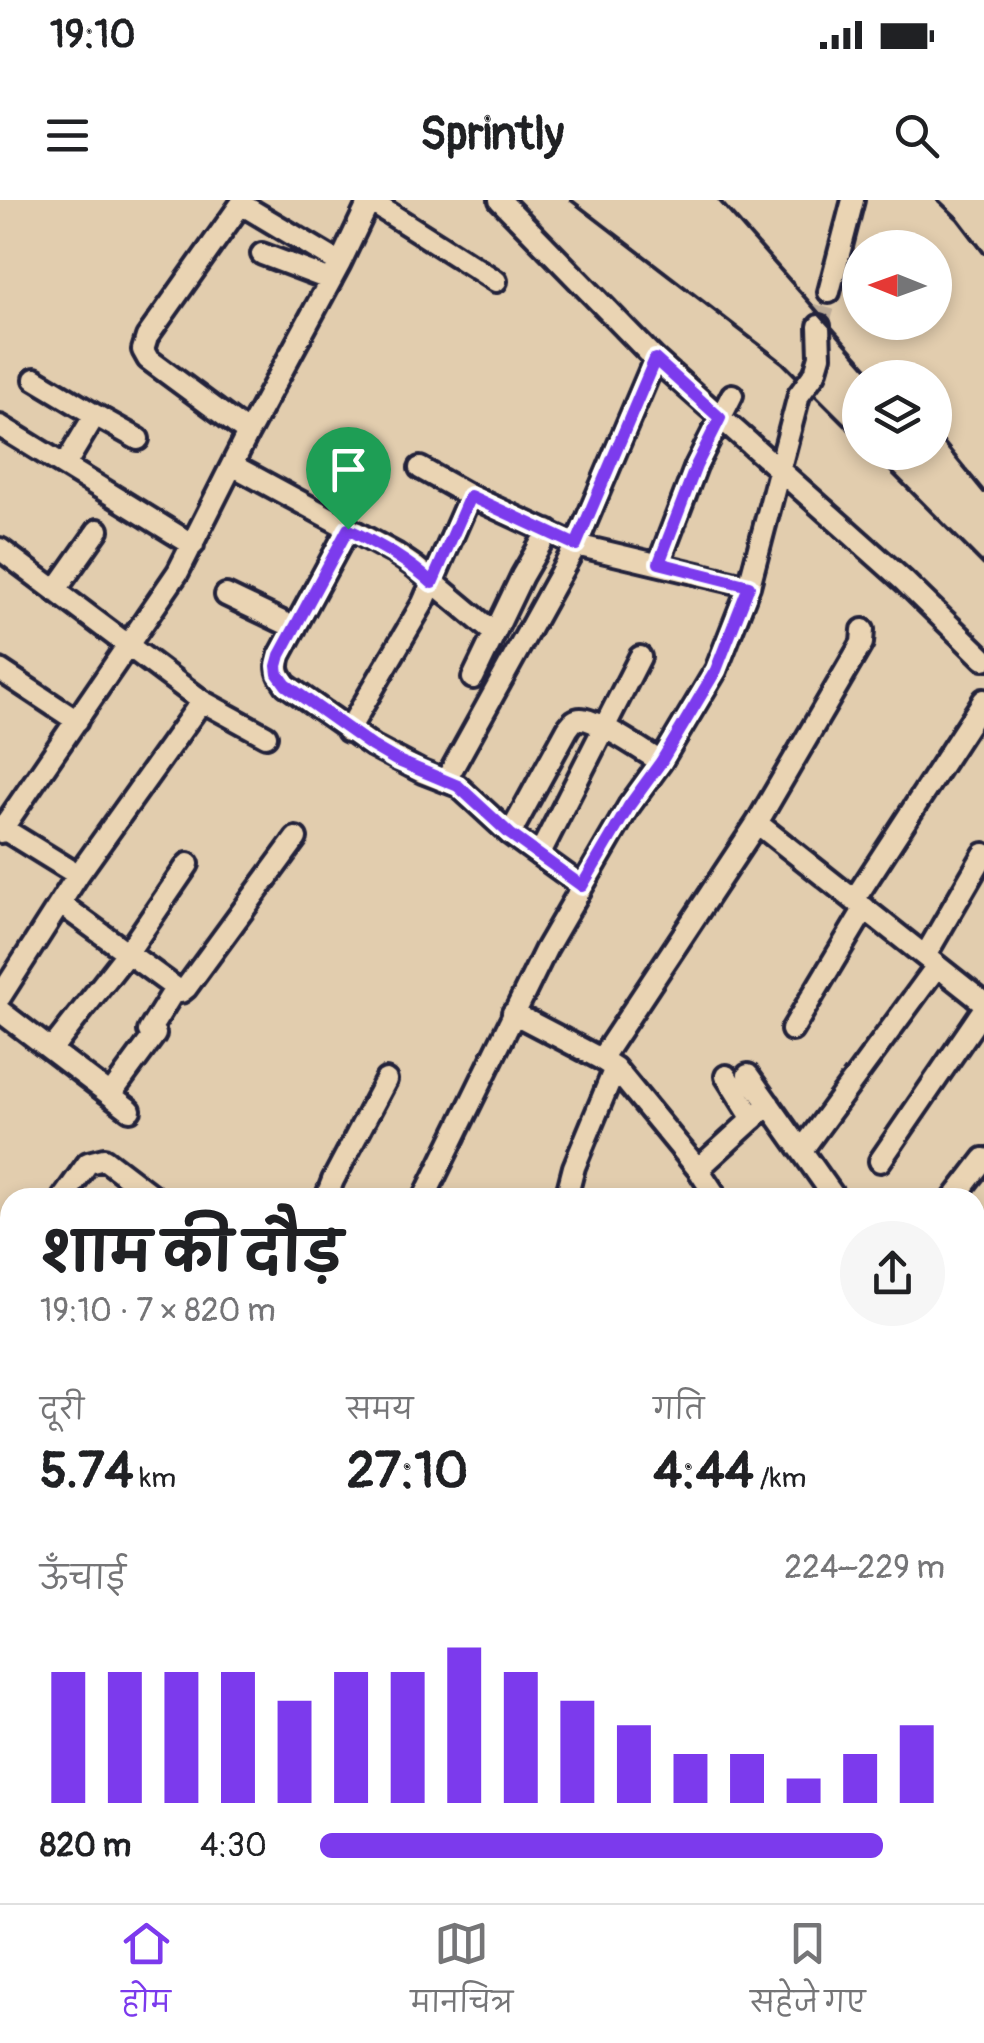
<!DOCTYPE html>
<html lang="hi">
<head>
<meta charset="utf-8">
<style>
	:root { --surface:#fff; --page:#f6f6f6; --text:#202124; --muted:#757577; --line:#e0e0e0; --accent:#7c3aed }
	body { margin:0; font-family:Pangolin,"Playpen Sans Deva",sans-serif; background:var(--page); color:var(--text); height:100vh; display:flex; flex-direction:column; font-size:38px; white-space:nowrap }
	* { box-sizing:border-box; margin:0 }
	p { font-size:32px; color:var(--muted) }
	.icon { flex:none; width:55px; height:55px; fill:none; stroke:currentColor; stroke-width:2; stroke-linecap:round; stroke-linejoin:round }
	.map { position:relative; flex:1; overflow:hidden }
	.drawer { position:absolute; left:0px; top:988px; width:985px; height:718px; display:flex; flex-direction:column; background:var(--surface); border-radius:30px 30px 0 0; box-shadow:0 5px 15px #0003 }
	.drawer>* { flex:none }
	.needle { width:65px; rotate:271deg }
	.tools { position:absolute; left:842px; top:30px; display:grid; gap:20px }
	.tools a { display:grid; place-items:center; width:110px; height:110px; border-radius:50%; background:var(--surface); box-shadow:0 5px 15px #0003; font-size:50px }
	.pin { position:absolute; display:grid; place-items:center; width:85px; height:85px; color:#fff; margin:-102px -42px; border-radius:50% 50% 50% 0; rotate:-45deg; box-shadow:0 0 10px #0007 }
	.pin .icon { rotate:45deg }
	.round { display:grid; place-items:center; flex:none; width:105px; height:105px; border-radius:52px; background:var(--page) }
	.headline { display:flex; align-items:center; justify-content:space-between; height:170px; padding:0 40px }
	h1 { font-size:55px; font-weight:700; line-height:75px }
	.metrics { display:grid; grid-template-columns:repeat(3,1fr); gap:15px; height:170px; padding:10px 40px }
	.metrics div { display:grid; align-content:center }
	.metrics b { font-size:50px; font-weight:700 }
	.metrics small { font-size:28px; font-weight:400 }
	.metrics p { font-size:28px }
	.chart { height:280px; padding:20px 40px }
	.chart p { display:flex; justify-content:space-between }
	.chart svg { width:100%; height:180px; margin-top:10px; stroke:var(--accent); stroke-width:6 }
	ul { padding:0 40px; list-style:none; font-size:32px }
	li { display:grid; grid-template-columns:160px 120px 1fr; align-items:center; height:75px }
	li i { height:25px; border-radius:12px; background:var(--accent) }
	.status { display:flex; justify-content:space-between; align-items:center; height:70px; padding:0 50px; background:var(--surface); direction:ltr }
	.status svg { height:28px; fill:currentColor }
	header { display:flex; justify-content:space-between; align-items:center; height:130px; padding:0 40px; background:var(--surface); font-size:45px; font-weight:700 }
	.tab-bar { display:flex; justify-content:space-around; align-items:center; height:140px; border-top:2px solid var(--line); background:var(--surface); font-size:28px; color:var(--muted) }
	.tab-bar a { display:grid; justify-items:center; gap:5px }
	.tab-bar .on { color:var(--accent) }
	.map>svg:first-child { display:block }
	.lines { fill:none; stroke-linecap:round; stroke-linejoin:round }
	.minor-tunnel { stroke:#bcab97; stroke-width:20; stroke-dasharray:20 10; stroke-linecap:butt }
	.minor-casing { stroke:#22223b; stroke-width:28 }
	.minor { stroke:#ead4b3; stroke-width:20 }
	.rail { stroke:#22223b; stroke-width:4 }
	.minor-bridge-casing { stroke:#22223b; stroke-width:28; stroke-linecap:butt }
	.minor-bridge { stroke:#ead4b3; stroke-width:20 }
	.route-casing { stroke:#fff; stroke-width:20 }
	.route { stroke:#7c3aed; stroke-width:12 }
</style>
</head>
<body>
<div class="status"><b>19:10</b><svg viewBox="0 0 49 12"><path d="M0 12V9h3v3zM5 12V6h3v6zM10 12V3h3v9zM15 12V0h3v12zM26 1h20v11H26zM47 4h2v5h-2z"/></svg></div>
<header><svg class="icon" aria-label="menu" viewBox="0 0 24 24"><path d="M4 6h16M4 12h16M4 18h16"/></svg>Sprintly<svg class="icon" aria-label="search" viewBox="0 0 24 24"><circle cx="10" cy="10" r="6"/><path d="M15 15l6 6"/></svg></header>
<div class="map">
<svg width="984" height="1703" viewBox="0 0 984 1703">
	<rect width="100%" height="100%" fill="#e2cdae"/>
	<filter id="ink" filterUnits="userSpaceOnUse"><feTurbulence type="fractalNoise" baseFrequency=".01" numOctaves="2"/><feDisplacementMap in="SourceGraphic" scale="20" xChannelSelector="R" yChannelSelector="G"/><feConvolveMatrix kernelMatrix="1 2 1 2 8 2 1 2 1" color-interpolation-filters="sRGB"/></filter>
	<g filter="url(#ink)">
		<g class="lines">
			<path class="minor-tunnel" d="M819 126 829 92"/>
			<g class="minor-casing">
				<path id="minor" d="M500 0 655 159 904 381 984 459
					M370 1 496 81
					M262 54 331 80
					M829 92 853 0
					M815 173 820 156 819 126
					M35 179 95 215 65 265
					M95 215 138 239
					M0 226 193 345
					M248 233 148 159 143 150 147 137 241 4 340 63
					M232 265 396 354 415 367 494 433
					M420 268 470 296 576 345 749 386
					M348 329 280 455C276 468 278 474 286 485L373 546 422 572 458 586 510 634 582 686
					M0 349 202 501 266 536
					M659 363 696 266 732 195
					M55 391 98 330
					M226 395 295 428
					M0 470 77 521
					M473 478 522 376 548 331
					M348 531 423 403 470 296
					M446 580 576 345 655 159
					M757 623 984 803
					M2 628 78 675
					M0 632 178 372 248 233 340 63 370 0
					M510 634 568 528C572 523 574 519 581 519 597 519 645 552 661 562
					M539 655 640 457
					M854 700 984 500
					M61 704 181 792 186 788 296 638
					M925 756 984 654
					M0 797 78 675 202 501
					M0 811 130 910
					M513 813 601 859 757 623 862 443 863 430
					M792 830 865 708
					M149 831 175 789
					M52 849 128 752 188 664
					M601 859 615 868 698 969 717 998
					M748 875 835 998
					M726 876 753 919
					M111 894 155 834
					M802 950 937 766
					M880 961 984 809
					M698 969 769 904
					M63 998 88 963 104 959 155 998
					M326 998 333 980 386 880
					M424 998 546 749 629 606 661 562 716 470 749 386 799 195
					M566 998 574 967 615 868
					M954 998 984 959
					M975 1082 979 1078 984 1082
					M0 1091 10 1076
					M975 1165 984 1172
					M0 1318 10 1323
					M975 1348 984 1353
					M975 1455 984 1460
					M975 1581 984 1585
					M0 1683 10 1689
					M21 1695 35 1703
					M313 1695 327 1703
					M747 1695 762 1703
					M903 1698 905 1695
					M52 1703 57 1695
					M187 1703 191 1695
					M260 1703 265 1695
					M429 1703 444 1695
					M616 1703 621 1695
					M715 1703 720 1695
					M802 1703 805 1695"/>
			</g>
			<use href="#minor" class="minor"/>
			<path class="rail" d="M571 0 783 163 860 240
				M719 0 876 178
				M938 0 958 19 984 53
				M935 232 984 292
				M872 252 984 365"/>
			<g class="minor-bridge-casing">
				<path id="minor-bridge" d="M799 195 815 173"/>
			</g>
			<use href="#minor-bridge" class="minor-bridge"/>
		</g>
	</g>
	<g class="lines" filter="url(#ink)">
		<g class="route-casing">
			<path id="route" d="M655 159 720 218 696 266 659 363 749 386 716 470 661 562 629 606 582 686 510 634 458 586 396 560 372 546 286 485 278 474 277 466 280 455 348 329C378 345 407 359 432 383L470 296 576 345Z"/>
		</g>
		<use href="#route" class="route"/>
	</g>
</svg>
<div class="tools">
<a><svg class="needle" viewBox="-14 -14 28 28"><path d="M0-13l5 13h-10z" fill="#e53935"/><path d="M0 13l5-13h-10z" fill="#757577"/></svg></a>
<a><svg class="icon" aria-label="layers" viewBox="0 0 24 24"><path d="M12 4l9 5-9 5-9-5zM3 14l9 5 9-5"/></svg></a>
</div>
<div class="pin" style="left:348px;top:329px;background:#1e9e55"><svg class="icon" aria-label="arrive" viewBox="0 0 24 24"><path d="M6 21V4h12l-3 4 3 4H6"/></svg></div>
<section class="drawer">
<div class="headline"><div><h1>शाम की दौड़</h1><p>19:10 · 7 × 820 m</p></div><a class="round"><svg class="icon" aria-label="share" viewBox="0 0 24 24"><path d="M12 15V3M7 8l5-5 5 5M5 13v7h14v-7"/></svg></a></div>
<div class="metrics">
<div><p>दूरी</p><b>5.74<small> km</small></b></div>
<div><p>समय</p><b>27:10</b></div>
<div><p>गति</p><b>4:44<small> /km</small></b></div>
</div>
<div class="chart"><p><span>ऊँचाई</span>224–229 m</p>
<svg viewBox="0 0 160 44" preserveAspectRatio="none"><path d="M5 44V12M15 44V12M25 44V12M35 44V12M45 44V19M55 44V12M65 44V12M75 44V6M85 44V12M95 44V19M105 44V25M115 44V32M125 44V32M135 44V38M145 44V32M155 44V25"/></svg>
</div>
<ul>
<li><b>820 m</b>4:30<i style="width:90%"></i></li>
</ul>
</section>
</div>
<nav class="tab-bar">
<a class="on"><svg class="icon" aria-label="home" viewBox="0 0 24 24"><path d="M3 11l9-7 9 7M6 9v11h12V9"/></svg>होम</a>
<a><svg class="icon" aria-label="map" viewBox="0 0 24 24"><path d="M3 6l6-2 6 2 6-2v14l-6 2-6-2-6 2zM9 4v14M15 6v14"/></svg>मानचित्र</a>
<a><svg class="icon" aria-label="saved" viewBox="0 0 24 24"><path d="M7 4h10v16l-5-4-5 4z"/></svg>सहेजे गए</a>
</nav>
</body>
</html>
